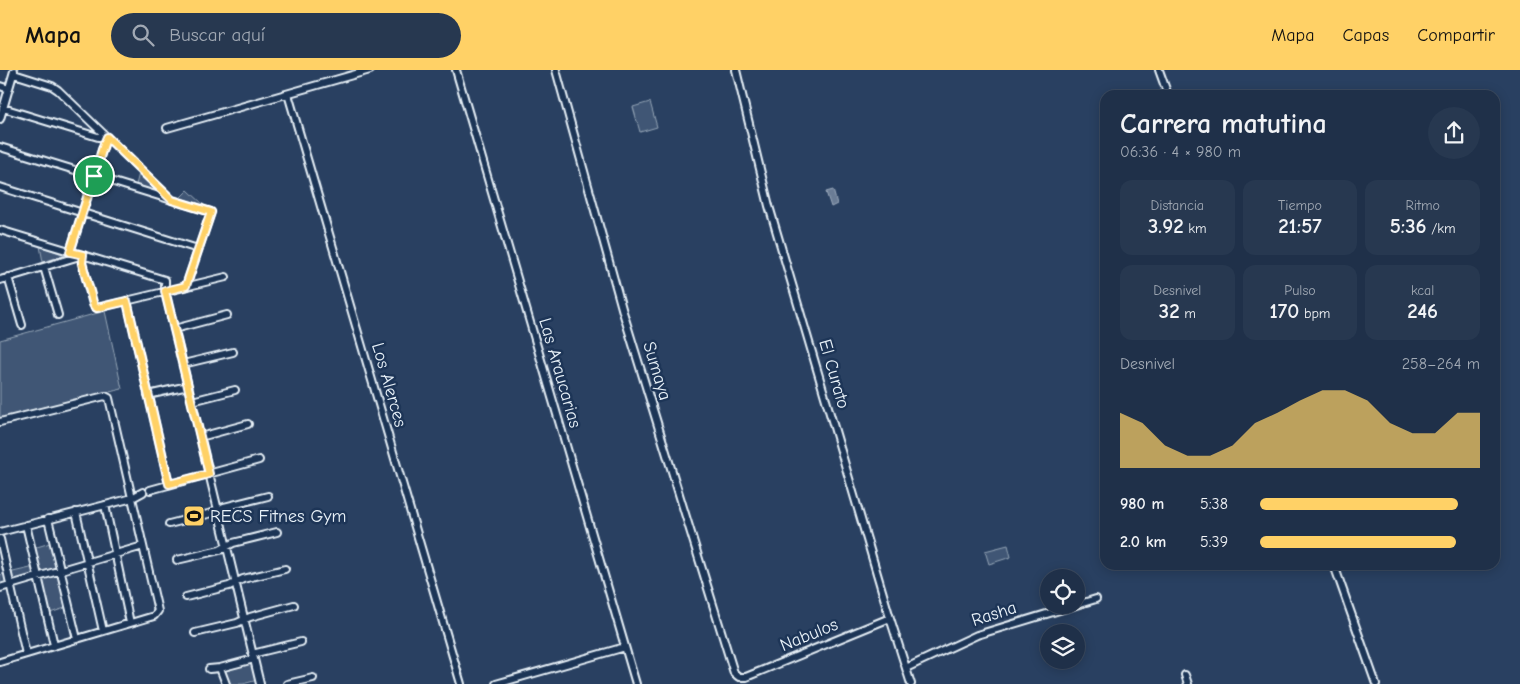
<!DOCTYPE html>
<html lang="es">
<head>
<meta charset="utf-8">
<style>
	:root { --surface:#1f3049; --page:#273850; --text:#f1f3f6; --muted:#a1a9b4; --line:#3c4b61; --accent:#ffd166 }
	body { margin:0; font-family:"Comic Neue",sans-serif; background:var(--page); color:var(--text); height:100vh; display:flex; flex-direction:column; font-size:19px; white-space:nowrap }
	* { box-sizing:border-box; margin:0 }
	p { font-size:16px; color:var(--muted) }
	.icon { flex:none; width:28px; height:28px; fill:none; stroke:currentColor; stroke-width:2; stroke-linecap:round; stroke-linejoin:round }
	.map { position:relative; flex:1; overflow:hidden }
	.drawer { position:absolute; left:1100px; top:20px; width:400px; height:480px; display:flex; flex-direction:column; background:var(--surface); border-radius:15px; box-shadow:0 2px 12px #0003,0 0 0 1px var(--line) }
	.drawer>* { flex:none }
	.buttons { position:absolute; left:1040px; top:499px; display:grid; gap:10px }
	.buttons a { display:grid; place-items:center; width:45px; height:45px; border-radius:50%; background:var(--surface); box-shadow:0 2px 12px #0003,0 0 0 1px var(--line); font-size:25px }
	.pin { position:absolute; display:grid; place-items:center; width:42px; height:42px; color:#fff; margin:-21px; border:2px solid #fff; border-radius:50%; box-shadow:0 1px 5px #0007 }
	.round { display:grid; place-items:center; flex:none; width:52px; height:52px; border-radius:26px; background:var(--page) }
	.headline { display:flex; align-items:center; justify-content:space-between; height:85px; padding:0 20px }
	h1 { font-size:28px; font-weight:800; line-height:38px }
	.metrics { display:grid; grid-template-columns:repeat(3,1fr); gap:8px; height:85px; padding:5px 20px }
	.metrics div { display:grid; align-content:center; border-radius:12px; background:var(--page); text-align:center }
	.metrics b { font-size:21px; font-weight:800 }
	.metrics small { font-size:14px; font-weight:400 }
	.metrics p { font-size:14px }
	.chart { height:140px; padding:10px 20px }
	.chart p { display:flex; justify-content:space-between }
	.chart svg { width:100%; height:90px; margin-top:5px; fill:var(--accent); opacity:.7 }
	ul { padding:0 20px; list-style:none; font-size:16px }
	li { display:grid; grid-template-columns:80px 60px 1fr; align-items:center; height:38px }
	li i { height:12px; border-radius:6px; background:var(--accent) }
	header { display:flex; align-items:center; gap:30px; box-sizing:border-box; height:70px; padding:0 25px; background:var(--accent); color:#111 }
	header strong { font-size:24px }
	nav { display:flex; gap:28px; margin-inline-start:auto; font-size:18px }
	.search { width:350px; height:45px; background:var(--page); display:flex; align-items:center; gap:12px; box-sizing:border-box; padding:0 18px; border-radius:28px; color:var(--muted); font-size:19px }
	.map>svg:first-child { display:block }
	.green { fill:#415774; stroke:#94a4b6 }
	.water { fill:#6b7c95; stroke:#9dabbd }
	.lines { fill:none; stroke-linecap:round; stroke-linejoin:round }
	.minor-casing { stroke:#e8f1f8; stroke-width:10 }
	.minor { stroke:#1d3557; stroke-width:6 }
	.route-casing { stroke:#fff; stroke-width:10 }
	.route { stroke:#ffd166; stroke-width:6 }
	.labels { text-anchor:middle; dominant-baseline:central; stroke-width:5; stroke-linejoin:round; paint-order:stroke }
	.street-label { font-size:18px; fill:#e8f1f8; stroke:#1d3557 }
	.poi-label { font-size:18px; fill:#e8f1f8; stroke:#1d3557; text-anchor:start }
</style>
</head>
<body>
<header>
<strong>Mapa</strong>
<div class="search"><svg class="icon" aria-label="search" viewBox="0 0 24 24"><circle cx="10" cy="10" r="6"/><path d="M15 15l6 6"/></svg>Buscar aquí</div>
<nav><a>Mapa</a><a>Capas</a><a>Compartir</a></nav>
</header>
<div class="map">
<svg width="1520" height="614" viewBox="0 0 1520 614">
	<rect width="100%" height="100%" fill="#294061"/>
	<filter id="ink" filterUnits="userSpaceOnUse"><feTurbulence type="fractalNoise" baseFrequency=".02" numOctaves="2"/><feDisplacementMap in="SourceGraphic" scale="10" xChannelSelector="R" yChannelSelector="G"/><feConvolveMatrix kernelMatrix="1 2 1 2 8 2 1 2 1" color-interpolation-filters="sRGB"/></filter>
	<g filter="url(#ink)">
		<path class="green" d="M650 32 657 57 640 62 633 37Z
			M139 103 161 123 136 115Z
			M188 120 205 136 179 129Z
			M40 176 65 185 43 192Z
			M105 241 122 319 0 348V270Z
			M50 473 56 496 54 499 0 514V505L39 496 34 478Z
			M1008 475 1011 487 989 494 985 481Z
			M55 505 59 508 65 538 50 543 43 512 45 508Z
			M252 593 257 610 243 614H227L223 600Z"/>
		<path class="water" d="M833 120 837 134 831 137 826 122Z"/>
		<g class="lines">
			<g class="minor-casing">
				<path id="minor" d="M456 0 636 614
					M556 0 623 242 734 603 739 607H746L890 548
					M736 0 769 136 890 548 911 614
					M1159 0 1168 25
					M14 4 52 16 58 20 171 129
					M0 16 9 19
					M288 24 461 614
					M3 38 98 67H107L104 74 70 182
					M0 49 14 1
					M167 58 370 0
					M0 77 211 142 186 216
					M0 117 198 179
					M0 160 165 210V221L260 614
					M44 197 58 245
					M8 207 22 255
					M0 210 83 185 82 193 93 234 97 238 226 207
					M127 231 169 414
					M174 259 227 245
					M183 294 233 282
					M148 325 188 316
					M192 331 235 320
					M0 352 105 326 109 328 158 541 154 546 0 592
					M200 367 248 354
					M150 420 259 390
					M105 435 130 553
					M76 442 103 561
					M48 449 77 569
					M169 454 212 443 224 437 268 426
					M26 455 54 575
					M0 462 125 430 132 428 143 422
					M0 469 26 584
					M177 490 220 480 233 473 277 462
					M1334 495 1376 614
					M0 518 143 476
					M186 527 229 516 243 509 285 499
					M195 563 237 553 250 547 294 535
					M252 584 301 572
					M220 598 226 614
					M906 598 977 565 1096 529
					M209 599 220 598 254 589
					M1185 605 1188 614
					M287 614 313 608
					M496 614 625 577"/>
			</g>
			<use href="#minor" class="minor"/>
		</g>
	</g>
	<g class="lines" filter="url(#ink)">
		<g class="route-casing">
			<path id="route" d="M107 67 172 130 211 142 186 216 165 221 209 404 169 414 127 231 97 238 94 236 82 193 83 185 70 182 104 74Z"/>
		</g>
		<use href="#route" class="route"/>
	</g>
	<defs>
		<g id="stadium-square" transform="scale(1.125)"><rect x="-9" y="-9" width="18" height="18" rx="4" fill="#ffd166" stroke="#1d3557"/><path d="M0-5a6.5 5 0 1 0 0 10a6.5 5 0 1 0 0-10ZM-3.5-1.8h7v3.6h-7Z" fill="#111"/></g>
	</defs>
	<g fill-rule="evenodd">
		<use href="#stadium-square" x="194" y="446"/>
	</g>
	<g class="labels">
		<g class="street-label">
			<text transform="translate(657 301) rotate(73)">Sumaya</text>
			<text transform="translate(560 303) rotate(74)">Las Araucarias</text>
			<text transform="translate(834 304) rotate(74)">El Curato</text>
			<text transform="translate(389 315) rotate(74)">Los Alerces</text>
			<text transform="translate(994 544) rotate(-18)">Rasha</text>
			<text transform="translate(809 565) rotate(-22)">Nabulos</text>
		</g>
		<g class="poi-label">
			<text x="210" y="446">RECS Fitnes Gym</text>
		</g>
	</g>
</svg>
<div class="buttons">
<a><svg class="icon" aria-label="locate" viewBox="0 0 24 24"><circle cx="12" cy="12" r="6"/><path d="M12 2v4M12 18v4M2 12h4M18 12h4"/></svg></a>
<a><svg class="icon" aria-label="layers" viewBox="0 0 24 24"><path d="M12 4l9 5-9 5-9-5zM3 14l9 5 9-5"/></svg></a>
</div>
<div class="pin" style="left:94px;top:106px;background:#1e9e55"><svg class="icon" aria-label="arrive" viewBox="0 0 24 24"><path d="M6 21V4h12l-3 4 3 4H6"/></svg></div>
<section class="drawer">
<div class="headline"><div><h1>Carrera matutina</h1><p>06:36 · 4 × 980 m</p></div><a class="round"><svg class="icon" aria-label="share" viewBox="0 0 24 24"><path d="M12 15V3M7 8l5-5 5 5M5 13v7h14v-7"/></svg></a></div>
<div class="metrics">
<div><p>Distancia</p><b>3.92<small> km</small></b></div>
<div><p>Tiempo</p><b>21:57</b></div>
<div><p>Ritmo</p><b>5:36<small> /km</small></b></div>
</div>
<div class="metrics">
<div><p>Desnivel</p><b>32<small> m</small></b></div>
<div><p>Pulso</p><b>170<small> bpm</small></b></div>
<div><p>kcal</p><b>246</b></div>
</div>
<div class="chart"><p><span>Desnivel</span>258–264 m</p>
<svg viewBox="0 0 160 44" preserveAspectRatio="none"><path d="M0 44V17L10 22L20 33L30 38L40 38L50 33L60 22L70 17L80 11L90 6L100 6L110 11L120 22L130 27L140 27L150 17L160 17V44z"/></svg>
</div>
<ul>
<li><b>980 m</b>5:38<i style="width:90%"></i></li>
<li><b>2.0 km</b>5:39<i style="width:89%"></i></li>
</ul>
</section>
</div>
</body>
</html>
